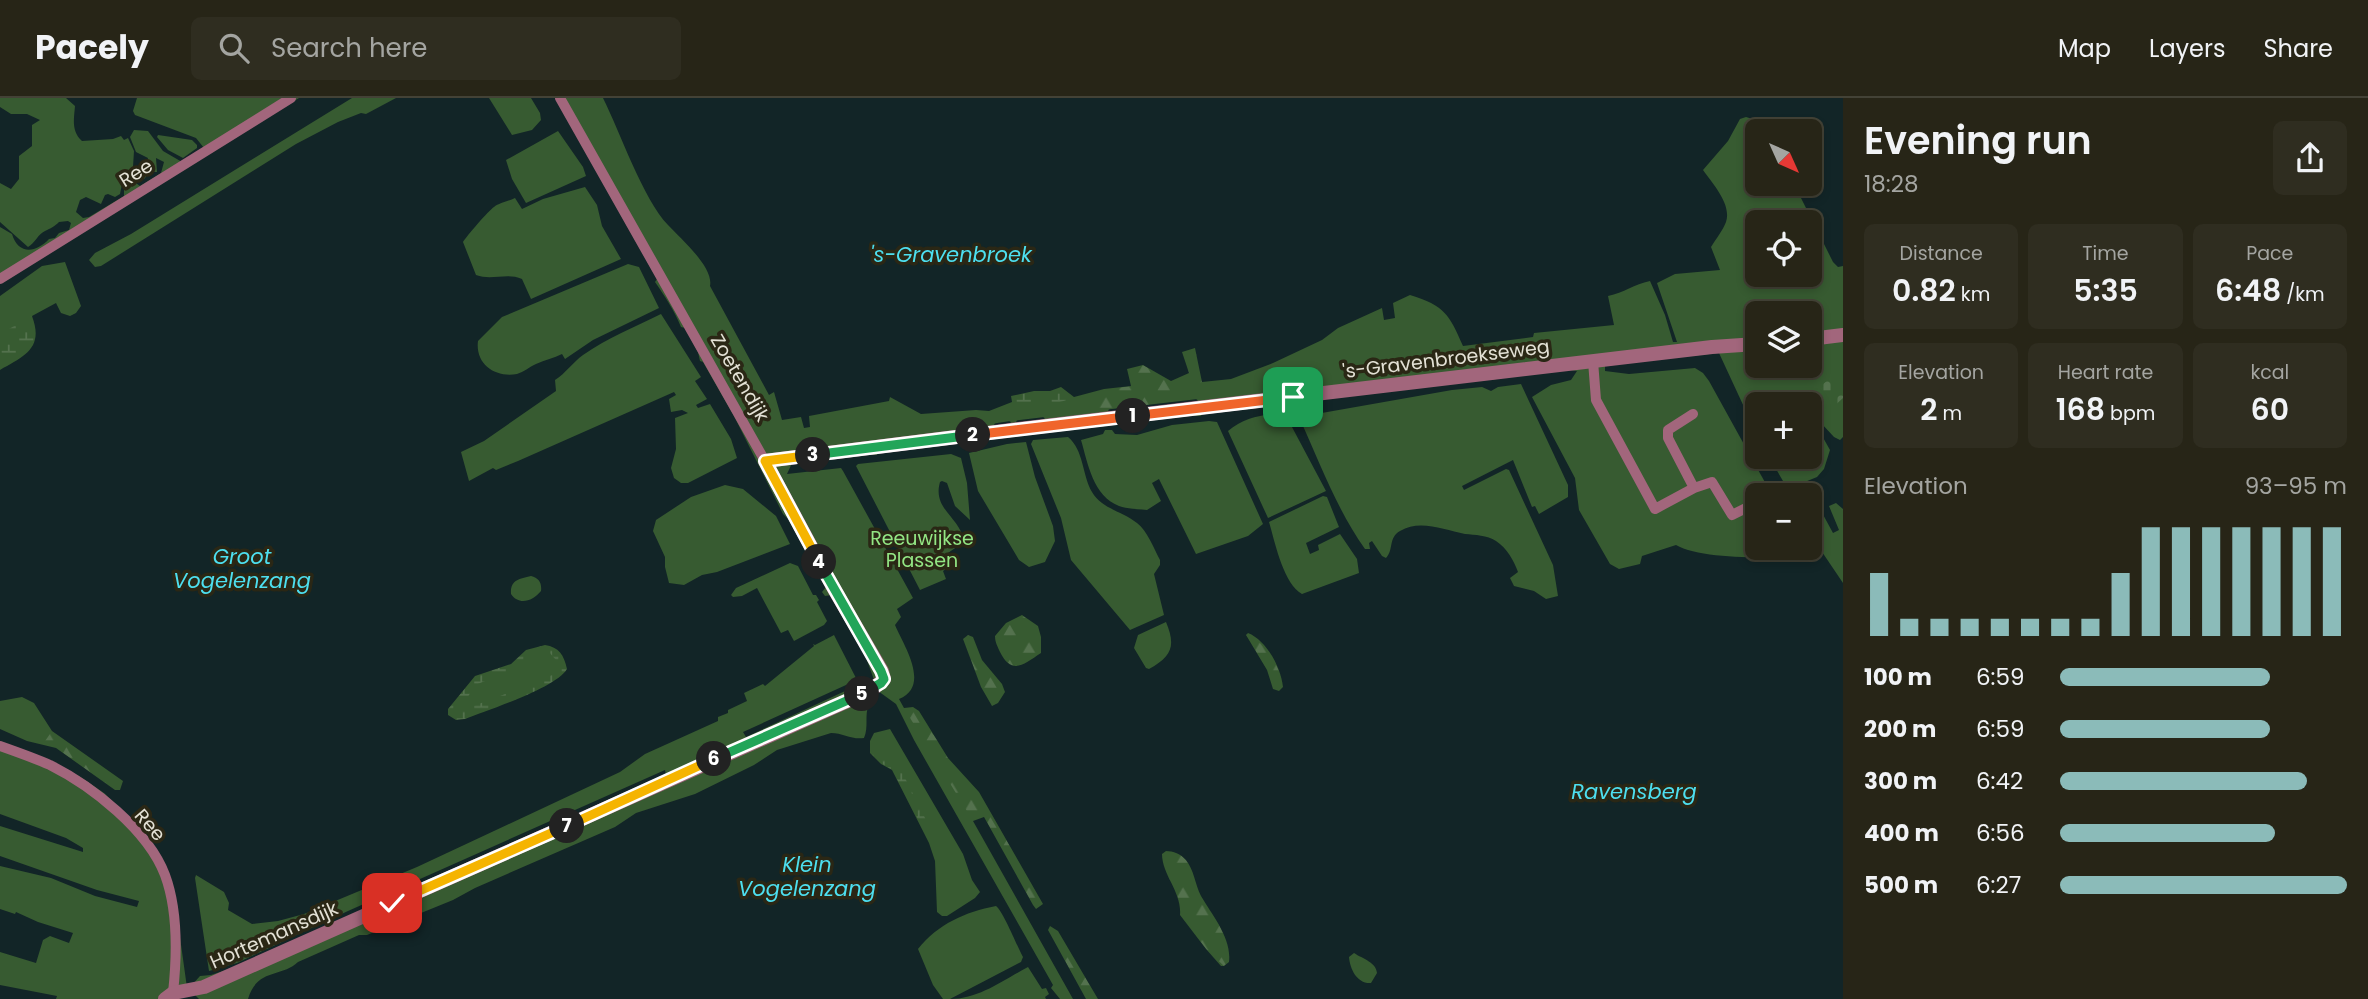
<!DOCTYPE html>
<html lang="en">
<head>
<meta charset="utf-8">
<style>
	:root { --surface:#272517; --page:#2f2d20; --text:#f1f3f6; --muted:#a4a5a1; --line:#434236; --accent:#8bbbb9 }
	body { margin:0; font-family:Poppins,sans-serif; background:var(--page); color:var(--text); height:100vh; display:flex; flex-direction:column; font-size:26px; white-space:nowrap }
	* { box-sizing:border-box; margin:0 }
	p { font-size:23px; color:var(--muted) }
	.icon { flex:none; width:38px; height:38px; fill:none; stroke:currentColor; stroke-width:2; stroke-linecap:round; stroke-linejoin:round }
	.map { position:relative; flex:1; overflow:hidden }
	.details { display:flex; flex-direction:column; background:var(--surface); width:525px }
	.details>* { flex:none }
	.needle { width:46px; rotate:135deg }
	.controls { position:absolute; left:1745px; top:21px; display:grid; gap:14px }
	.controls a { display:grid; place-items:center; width:77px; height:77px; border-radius:10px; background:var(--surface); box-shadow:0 4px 10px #0003,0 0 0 2px var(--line); font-size:35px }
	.pin { position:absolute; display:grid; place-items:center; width:60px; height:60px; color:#fff; margin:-30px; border-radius:14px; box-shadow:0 4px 10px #0006 }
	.km { position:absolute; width:35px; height:35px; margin:-18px; border-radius:50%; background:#222; color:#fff; font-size:19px; line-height:35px; text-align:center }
	.round { display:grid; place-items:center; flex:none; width:74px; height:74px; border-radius:10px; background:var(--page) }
	.head { display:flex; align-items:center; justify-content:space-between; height:119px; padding:0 21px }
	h1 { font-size:38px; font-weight:600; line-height:52px }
	.metrics { display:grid; grid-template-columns:repeat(3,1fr); gap:10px; height:119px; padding:7px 21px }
	.metrics div { display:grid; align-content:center; border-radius:10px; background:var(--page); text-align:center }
	.metrics b { font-size:30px; font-weight:600 }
	.metrics small { font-size:19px; font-weight:400 }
	.metrics p { font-size:19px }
	.chart { height:196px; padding:14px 21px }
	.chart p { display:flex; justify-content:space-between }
	.chart svg { width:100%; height:126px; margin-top:7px; stroke:var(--accent); stroke-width:6 }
	ul { padding:0 21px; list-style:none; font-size:23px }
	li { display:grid; grid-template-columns:112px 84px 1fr; align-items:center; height:52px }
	li i { height:18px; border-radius:9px; background:var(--accent) }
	header { display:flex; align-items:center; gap:42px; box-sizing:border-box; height:98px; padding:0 35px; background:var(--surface); border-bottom:2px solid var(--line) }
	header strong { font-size:33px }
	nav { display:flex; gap:38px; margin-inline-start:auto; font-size:24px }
	.search { width:490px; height:63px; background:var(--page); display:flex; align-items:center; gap:18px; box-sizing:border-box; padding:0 24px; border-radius:10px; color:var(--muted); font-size:26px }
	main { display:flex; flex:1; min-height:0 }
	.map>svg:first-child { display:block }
	.green { fill:#375b31; fill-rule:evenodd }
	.forest { fill:url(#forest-firs) }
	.wetland { fill:url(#wetland-marsh); fill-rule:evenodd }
	.cemetery { fill:url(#cemetery-stones) }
	.water { fill:#122527; fill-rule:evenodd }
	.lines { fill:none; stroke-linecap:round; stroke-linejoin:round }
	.stream { stroke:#122527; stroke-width:3.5 }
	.minor { stroke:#a2667c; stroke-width:10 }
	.tertiary { stroke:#a2667c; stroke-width:14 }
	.split-1-casing { stroke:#fff; stroke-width:14 }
	.split-2-casing { stroke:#fff; stroke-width:14 }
	.split-3-casing { stroke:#fff; stroke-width:14 }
	.split-4-casing { stroke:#fff; stroke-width:14 }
	.split-5-casing { stroke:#fff; stroke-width:14 }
	.split-6-casing { stroke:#fff; stroke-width:14 }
	.split-7-casing { stroke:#fff; stroke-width:14 }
	.split-8-casing { stroke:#fff; stroke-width:14 }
	.split-1 { stroke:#f0652b; stroke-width:9 }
	.split-2 { stroke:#f0652b; stroke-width:9 }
	.split-3 { stroke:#22a559; stroke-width:9 }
	.split-4 { stroke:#f5b400; stroke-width:9 }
	.split-5 { stroke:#22a559; stroke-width:9 }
	.split-6 { stroke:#22a559; stroke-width:9 }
	.split-7 { stroke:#f5b400; stroke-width:9 }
	.split-8 { stroke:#f5b400; stroke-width:9 }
	.labels { text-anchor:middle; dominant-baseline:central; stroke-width:7; stroke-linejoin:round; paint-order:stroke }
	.street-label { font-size:19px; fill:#e3e1d5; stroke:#2a2715 }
	.park-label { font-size:19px; fill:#93e684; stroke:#2a2715 }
	.water-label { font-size:21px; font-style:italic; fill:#4ddfef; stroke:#2a2715 }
</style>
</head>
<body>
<header>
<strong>Pacely</strong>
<div class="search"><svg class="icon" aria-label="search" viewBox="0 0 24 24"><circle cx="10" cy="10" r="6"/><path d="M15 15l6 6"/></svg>Search here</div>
<nav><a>Map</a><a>Layers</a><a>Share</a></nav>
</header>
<main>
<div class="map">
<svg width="1843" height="901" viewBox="0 0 1843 901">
	<defs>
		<pattern id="forest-firs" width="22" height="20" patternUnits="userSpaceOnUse" patternTransform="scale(1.75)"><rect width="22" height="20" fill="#375b31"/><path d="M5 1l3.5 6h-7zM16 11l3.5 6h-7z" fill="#54724e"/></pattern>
		<pattern id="wetland-marsh" width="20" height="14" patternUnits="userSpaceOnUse" patternTransform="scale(1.75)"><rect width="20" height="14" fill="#375b31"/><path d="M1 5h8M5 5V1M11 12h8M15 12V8" fill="none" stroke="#54724e"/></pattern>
		<pattern id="cemetery-stones" width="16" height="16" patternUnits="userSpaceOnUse" patternTransform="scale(1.75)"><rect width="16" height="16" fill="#375b31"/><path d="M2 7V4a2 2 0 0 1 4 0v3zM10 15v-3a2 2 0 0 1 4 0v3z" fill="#54724e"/></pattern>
	</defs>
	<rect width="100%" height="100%" fill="#34311f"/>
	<path class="green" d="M0 0H1843V901H0ZM1757 33H1810V86H1757ZM1757 124H1810V177H1757ZM1757 215H1810V268H1757ZM1757 306H1810V359H1757ZM1757 397H1810V450H1757Z"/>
	<path class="forest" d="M1196 250 1202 284 1173 292 1174 305 1075 318 1074 299 1097 293 1131 288 1127 271 1143 267 1171 283 1188 276 1182 253Z
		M1022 517 1038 528 1041 539V555C1024 566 1012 578 1000 554 998 549 995 545 995 538L1007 525Z
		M1248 535 1251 536C1266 550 1281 568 1283 589L1278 593 1273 591 1267 572 1246 537Z
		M968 537 973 539 982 562 1002 586 1005 594 999 605 992 608 981 589 963 541Z
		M913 609 919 613 932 635 979 694 1043 806 1036 811 1033 807 984 719 973 723 904 610Z
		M52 633 123 684 120 692H115L56 650 43 646Z
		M1166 752C1174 753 1181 756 1186 762 1194 772 1195 786 1201 798 1212 817 1232 840 1229 864L1224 868 1206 851 1180 817C1182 794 1162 777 1161 756Z
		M1050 828 1058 833 1098 901H1086L1048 832Z"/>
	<path class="wetland" d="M32 218C44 250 25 258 0 272V236Z
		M1060 289 1074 299C1057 307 1031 310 1012 304L1010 298 1034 293H1050Z
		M545 547C559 549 564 557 567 571 556 591 488 612 465 621L456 622 448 617V611L475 578 526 552ZM542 554H549L556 562 557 571 548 580 460 613 458 611V608L466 602 475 587 516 571 531 556Z
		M870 642 898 666 926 722 920 725 892 672 873 660Z"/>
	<path class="cemetery" d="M1843 280V300L1832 310 1821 312 1811 296 1828 282Z"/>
	<path class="water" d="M66 0H137L133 13 135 17 196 40 204 50 182 64 163 53 148 33 134 32 130 39 136 54 148 60 145 72 139 74 133 69 134 53 128 40 124 42 121 38 113 41 82 43C71 33 74 21 75 8ZM158 37 192 42 197 47V50L183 60 168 52 157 39Z
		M299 0H352L131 136 95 155 89 162 95 169 101 168 296 46 338 24 361 15 366 16 396 0H489L512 37 532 32 541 22 540 15 531 0H555L657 181 655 184C666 200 674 212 681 229L685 230 698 254 700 263 703 264 734 318 783 416 788 421 826 489 822 494 825 498 832 497 864 554 878 593 896 606 914 642 1053 887 1051 890 1060 901H1046L1045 899 1049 896 1046 890 1042 891 1028 869C1003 882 979 901 950 901L1021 864 1023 859C1017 848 1003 813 996 808 965 814 938 826 918 851L933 887 943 901H248C257 870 281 880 298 864L359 837H367L453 802 475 790 615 729 636 715 695 696 754 667 777 652 831 635C843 635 852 642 864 640 869 629 864 617 869 606L856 588 746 639 743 634 857 582 834 537 815 547 813 546 814 548 765 588 763 586 744 595 747 603 728 612V615L718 619V623L645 656 620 674 417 769 304 816 278 823 252 826 228 812 229 805 224 794 196 777 195 780 209 873 237 865 348 813 665 672 666 677 232 870 211 877 200 878 192 887 195 897 199 901H179L188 897 174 796 132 722 104 695 79 678 0 643V631L27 643 56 650 115 692H120L123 683 52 633 34 605 22 599 0 603V272C25 258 44 250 32 218L56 205 61 215 70 218 76 215 81 208 65 164 42 168 0 198V185ZM558 33 583 69 586 78 526 105 512 81 506 62ZM585 89 597 107 602 128 621 161 531 201 522 181C507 174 492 183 476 177L463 144C466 139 489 112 494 109 499 105 509 103 515 100L522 111 543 101ZM628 166 639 169 659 210 593 242 565 261 562 256C554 260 545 262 536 266 529 269 524 274 517 276 495 280 475 266 478 243L502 219ZM661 216 701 279 695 283 707 301 696 307 698 310 710 306 731 341 737 360 688 385H681L674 380 671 370 676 351 675 320 688 315 682 312 671 314 669 301 676 297 674 294 518 363 496 372 493 370 469 383 461 354 484 343 556 293 555 282C566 275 573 264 583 257 607 240 635 229 661 216ZM725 387 743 391 776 418 790 446 717 474 702 477 684 487 669 485 665 469V459L653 433 656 422 691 399ZM790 465 798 468 813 497H816L819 502 817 504 827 523 824 527 794 543 788 532 781 535 757 490 742 498 733 499 731 497 736 490ZM531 478C539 480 542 485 541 493 533 503 519 508 511 496 510 482 519 481 531 478ZM545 547C559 549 564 557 567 571 556 590 488 612 465 621L456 622 448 617V611L475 578 511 566 526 552ZM890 631 963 756 972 782 980 794 975 800 947 818H942L937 814 935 763 929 745 892 672 881 666 870 655V643L874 635Z
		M603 0H1843V168L1838 169 1833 164 1794 86H1810V33H1763L1756 22 1746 19 1740 21 1728 43 1703 72C1712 85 1732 106 1726 124 1723 132 1716 141 1711 149L1720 172 1675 176 1657 185 1677 244H1673L1665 217 1650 183C1634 186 1624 195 1608 198L1614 227 1534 235 1533 239 1463 248C1449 216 1445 208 1410 197L1393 205 1395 220 1384 222 1382 210 1338 230 1322 242 1273 265 1231 281 1202 284 1195 250 1182 254 1189 275 1171 283 1143 267 1127 271 1131 288 1104 291 1074 299 1061 289 1050 293H1034L1011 298 1012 304 989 313 976 312 921 316 890 299 889 303 809 318 810 329 804 330 801 319 782 322 774 294 769 297 710 188C714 169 680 140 668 127 643 101 620 34 603 0Z
		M0 9 11 16H27L40 22 32 27V48L19 58V81L11 91 0 85Z
		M156 60 164 64 161 75 140 88 133 83 124 87V98L89 119 83 120 76 114 80 102 86 99 101 106 105 97 108 96 115 99 120 96 123 81H144L150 74H157Z
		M68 123 71 125 69 132 59 135 55 140 49 141C36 155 18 157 12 136L0 129V124L28 149C35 145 38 136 45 133 51 130 54 129 59 124Z
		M1719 255 1757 337V359H1769L1783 383 1795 388 1817 379 1824 371 1830 352 1816 327 1821 325 1834 339 1840 342 1843 339V411L1836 405 1829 408 1839 432 1833 435 1820 411 1810 415V397H1772L1709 283 1703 275 1695 270 1629 276 1605 273V267Z
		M1570 272 1577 273 1571 282 1551 287 1532 299 1575 380 1579 412 1610 466 1619 471 1640 466 1642 458 1676 447C1699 461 1767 460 1795 459L1803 450H1810V431L1816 445 1843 485V901H1098L1058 833 1050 828 1048 832 1086 901H1073L973 723 984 719 1033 807 1036 811 1043 806 979 694 948 660 919 613 913 609 904 610 899 601C931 588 904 548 895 527L901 519 897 511 913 500 843 373 841 370 787 376 792 365 869 355 872 357H877L878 354 1192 315 1195 318H1201L1203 314 1488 279 1490 282 1497 281 1498 278ZM1521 286 1568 387V399L1539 416 1535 408 1532 409 1513 362 1462 388 1464 392 1506 371 1509 372 1553 467 1558 498 1546 501 1534 493 1514 488 1510 480 1518 474C1514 463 1507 450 1496 443 1487 437 1475 437 1465 436 1444 432 1420 421 1400 433 1388 440 1394 451 1386 460L1382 458 1372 443 1369 445 1370 451H1365C1337 412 1319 363 1299 319L1452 292 1482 289 1491 293 1498 289ZM1284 314 1326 393 1268 420 1228 333C1244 319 1263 317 1284 314ZM1209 323 1217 324 1263 426 1248 438 1196 456 1159 381 1152 385 1161 403 1147 412C1138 411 1127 411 1119 408 1093 398 1088 366 1081 342L1103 336 1105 332H1112L1115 336 1137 337 1172 327ZM1068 339C1084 352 1082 377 1092 394 1102 411 1122 413 1137 425 1147 432 1154 451 1160 462V467L1154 476 1164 517 1130 532 1071 462 1061 420 1031 346 1033 342ZM1026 344 1035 379 1053 428 1055 443 1045 464 1029 469 1019 462 978 393 969 355 1007 346ZM951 356 961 360 967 385 970 422 955 408 947 385 942 383 940 384C932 412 961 419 964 444L942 459 947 470 943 473 946 481 920 492 856 368 858 366ZM1323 398 1327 399 1339 429 1306 445 1310 456 1319 452 1318 447 1340 436 1357 461 1359 475 1302 496C1283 485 1275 444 1269 424ZM1022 517 1038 528 1041 539V555C1024 566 1012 578 1000 554 998 549 995 545 995 538L1006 525ZM1166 524C1176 548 1172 558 1149 571L1146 570 1134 550 1138 537ZM1248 535C1266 542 1281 569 1283 589L1279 593 1273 591 1267 572 1246 537ZM968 537 973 539 982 562 1002 586 1005 594 998 605 992 608 981 589 963 541ZM1166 753C1173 753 1181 756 1186 762 1194 772 1195 786 1201 798 1212 817 1232 840 1229 864L1224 868H1221L1206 851 1180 817C1182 794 1162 777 1162 756ZM1354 855C1363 861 1376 864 1377 875L1371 885C1357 886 1350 871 1349 859Z
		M0 716 66 740 83 750V754L0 728Z
		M0 758 97 792 139 803 137 809 95 798 51 780 0 768Z
		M0 811 15 816 16 814 38 824 73 835 69 845 50 838 43 842 36 865 0 854Z
		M0 887 57 898 56 901H0Z"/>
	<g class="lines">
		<path class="stream" d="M1110 313 1196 303
			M1018 324 1043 321
			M996 327 1009 325"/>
		<path class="minor" d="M560 0 765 363
			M0 181 291 0
			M1593 263 1596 302 1655 411 1694 390 1712 384 1732 417 1754 406
			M1693 316 1668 332V340L1694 390
			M0 648C17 654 34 660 50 667 92 688 148 732 165 777 178 812 177 858 173 895"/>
		<path class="tertiary" d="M1810 241 1843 237
			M165 901 173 895 204 889 852 601 874 590 884 581 882 573 834 491 765 363 1011 332 1712 249 1757 246"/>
	</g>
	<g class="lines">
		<g class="split-1-casing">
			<path id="split-1" d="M1133 318 1293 299"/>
		</g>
		<g class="split-2-casing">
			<path id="split-2" d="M973 337 1133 318"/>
		</g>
		<g class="split-3-casing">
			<path id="split-3" d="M813 357 973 337"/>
		</g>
		<g class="split-4-casing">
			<path id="split-4" d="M813 357 765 363 819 464"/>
		</g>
		<g class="split-5-casing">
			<path id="split-5" d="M819 464 881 573 884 581 881 585 862 596"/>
		</g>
		<g class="split-6-casing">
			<path id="split-6" d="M714 661 862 596"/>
		</g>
		<g class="split-7-casing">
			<path id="split-7" d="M567 728 714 661"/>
		</g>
		<g class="split-8-casing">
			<path id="split-8" d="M392 805 567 728"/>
		</g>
		<use href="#split-1" class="split-1"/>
		<use href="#split-2" class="split-2"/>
		<use href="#split-3" class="split-3"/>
		<use href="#split-4" class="split-4"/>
		<use href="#split-5" class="split-5"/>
		<use href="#split-6" class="split-6"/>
		<use href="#split-7" class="split-7"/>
		<use href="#split-8" class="split-8"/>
	</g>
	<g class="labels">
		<g class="street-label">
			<text transform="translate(136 75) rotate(-32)">Ree</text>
			<text transform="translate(1446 261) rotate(-7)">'s-Gravenbroekseweg</text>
			<text transform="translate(740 280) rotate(60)">Zoetendijk</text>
			<text transform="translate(150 727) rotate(49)">Ree</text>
			<text transform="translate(274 837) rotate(-24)">Hortemansdijk</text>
		</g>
		<g class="park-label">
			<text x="922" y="440">Reeuwijkse<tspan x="922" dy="22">Plassen</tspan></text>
		</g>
		<g class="water-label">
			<text x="951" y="156">'s-Gravenbroek</text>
			<text x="242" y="458">Groot<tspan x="242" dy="24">Vogelenzang</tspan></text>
			<text x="1634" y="693">Ravensberg</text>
			<text x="807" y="766">Klein<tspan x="807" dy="24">Vogelenzang</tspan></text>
		</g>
	</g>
</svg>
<div class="controls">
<a><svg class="needle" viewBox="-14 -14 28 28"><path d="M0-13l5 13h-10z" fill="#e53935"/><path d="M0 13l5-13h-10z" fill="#a4a5a1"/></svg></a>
<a><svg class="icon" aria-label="locate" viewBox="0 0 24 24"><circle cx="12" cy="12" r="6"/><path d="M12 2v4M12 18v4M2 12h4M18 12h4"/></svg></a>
<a><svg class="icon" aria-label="layers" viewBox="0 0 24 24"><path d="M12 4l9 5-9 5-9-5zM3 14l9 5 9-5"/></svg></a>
<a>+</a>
<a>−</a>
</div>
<div class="pin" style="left:1293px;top:299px;background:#1e9e55"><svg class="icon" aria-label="arrive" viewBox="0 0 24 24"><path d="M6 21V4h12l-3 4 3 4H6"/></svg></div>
<div class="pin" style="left:392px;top:805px;background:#d93025"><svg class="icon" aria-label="check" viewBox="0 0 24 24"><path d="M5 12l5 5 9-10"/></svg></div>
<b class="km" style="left:1133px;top:318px">1</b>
<b class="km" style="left:973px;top:337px">2</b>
<b class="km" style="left:813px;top:357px">3</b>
<b class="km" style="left:819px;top:464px">4</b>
<b class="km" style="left:862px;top:596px">5</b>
<b class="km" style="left:714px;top:661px">6</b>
<b class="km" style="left:567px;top:728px">7</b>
</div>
<section class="details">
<div class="head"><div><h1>Evening run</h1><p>18:28</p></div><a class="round"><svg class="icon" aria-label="share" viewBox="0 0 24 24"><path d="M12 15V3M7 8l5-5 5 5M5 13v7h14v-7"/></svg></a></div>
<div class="metrics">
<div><p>Distance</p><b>0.82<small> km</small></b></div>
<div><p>Time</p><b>5:35</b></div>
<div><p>Pace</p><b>6:48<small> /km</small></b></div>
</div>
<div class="metrics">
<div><p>Elevation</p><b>2<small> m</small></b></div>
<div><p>Heart rate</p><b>168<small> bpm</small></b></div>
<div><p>kcal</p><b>60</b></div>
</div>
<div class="chart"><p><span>Elevation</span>93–95 m</p>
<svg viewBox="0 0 160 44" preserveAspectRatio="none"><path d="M5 44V22M15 44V38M25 44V38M35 44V38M45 44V38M55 44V38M65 44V38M75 44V38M85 44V22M95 44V6M105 44V6M115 44V6M125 44V6M135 44V6M145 44V6M155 44V6"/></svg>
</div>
<ul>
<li><b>100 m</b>6:59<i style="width:73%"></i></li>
<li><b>200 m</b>6:59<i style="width:73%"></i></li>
<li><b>300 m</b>6:42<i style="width:86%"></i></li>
<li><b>400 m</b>6:56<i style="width:75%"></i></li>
<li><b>500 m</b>6:27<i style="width:100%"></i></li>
</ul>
</section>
</main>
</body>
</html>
